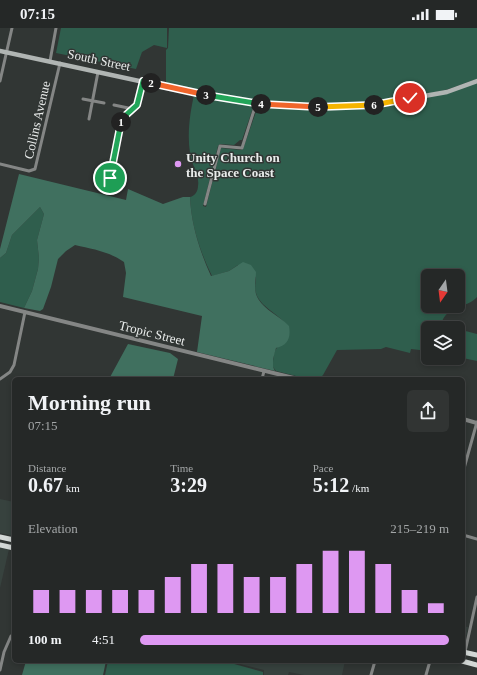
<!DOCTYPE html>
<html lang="en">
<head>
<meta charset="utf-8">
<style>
	:root { --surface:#252827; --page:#313433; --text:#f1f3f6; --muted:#a3a6a7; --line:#424444; --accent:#de98f2 }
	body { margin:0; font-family:"Times New Roman",serif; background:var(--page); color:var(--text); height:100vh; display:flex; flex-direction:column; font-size:15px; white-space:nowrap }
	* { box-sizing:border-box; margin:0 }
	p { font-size:13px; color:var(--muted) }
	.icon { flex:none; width:22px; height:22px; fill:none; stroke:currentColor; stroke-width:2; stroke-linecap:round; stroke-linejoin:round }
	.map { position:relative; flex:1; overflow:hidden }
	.drawer { position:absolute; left:12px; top:349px; width:453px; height:286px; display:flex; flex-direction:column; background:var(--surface); border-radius:6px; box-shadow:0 2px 6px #0003,0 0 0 1px var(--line) }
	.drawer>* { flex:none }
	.needle { width:26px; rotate:194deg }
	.buttons { position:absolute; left:421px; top:241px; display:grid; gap:8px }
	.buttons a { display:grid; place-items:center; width:44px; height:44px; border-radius:6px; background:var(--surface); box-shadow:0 2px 6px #0003,0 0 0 1px var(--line); font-size:20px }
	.pin { position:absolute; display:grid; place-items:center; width:34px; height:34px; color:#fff; margin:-17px; border:2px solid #fff; border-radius:50%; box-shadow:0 1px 4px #0007 }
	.km { position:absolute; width:20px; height:20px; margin:-10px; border-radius:50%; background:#222; color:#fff; font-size:11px; line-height:20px; text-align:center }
	.round { display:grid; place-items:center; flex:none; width:42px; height:42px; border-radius:6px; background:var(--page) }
	.overview { display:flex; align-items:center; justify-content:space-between; height:68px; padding:0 16px }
	h1 { font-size:22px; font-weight:700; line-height:30px }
	.figures { display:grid; grid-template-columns:repeat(3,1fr); gap:6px; height:68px; padding:4px 16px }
	.figures div { display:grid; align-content:center }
	.figures b { font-size:20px; font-weight:700 }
	.figures small { font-size:11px; font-weight:400 }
	.figures p { font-size:11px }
	.chart { height:112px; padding:8px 16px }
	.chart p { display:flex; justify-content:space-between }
	.chart svg { width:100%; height:72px; margin-top:4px; stroke:var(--accent); stroke-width:6 }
	ul { padding:0 16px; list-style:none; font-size:13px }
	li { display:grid; grid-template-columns:64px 48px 1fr; align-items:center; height:30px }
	li i { height:10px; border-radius:5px; background:var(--accent) }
	.status { display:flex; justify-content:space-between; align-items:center; height:28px; padding:0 20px; background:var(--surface); direction:ltr }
	.status svg { height:11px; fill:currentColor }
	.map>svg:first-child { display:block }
	.built { fill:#37423e }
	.green { fill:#2f5e4d; fill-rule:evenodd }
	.forest { fill:#40705f }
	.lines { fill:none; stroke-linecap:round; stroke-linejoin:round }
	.minor { stroke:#848685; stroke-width:3 }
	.tertiary { stroke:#848685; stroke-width:4 }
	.secondary { stroke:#b0b5b3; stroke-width:4.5 }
	.primary { stroke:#d3d8d6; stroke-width:5 }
	.split-1-casing { stroke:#fff; stroke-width:8 }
	.split-2-casing { stroke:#fff; stroke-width:8 }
	.split-3-casing { stroke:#fff; stroke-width:8 }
	.split-4-casing { stroke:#fff; stroke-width:8 }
	.split-5-casing { stroke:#fff; stroke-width:8 }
	.split-6-casing { stroke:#fff; stroke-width:8 }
	.split-7-casing { stroke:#fff; stroke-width:8 }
	.split-1 { stroke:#22a559; stroke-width:5 }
	.split-2 { stroke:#22a559; stroke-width:5 }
	.split-3 { stroke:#f0652b; stroke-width:5 }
	.split-4 { stroke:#22a559; stroke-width:5 }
	.split-5 { stroke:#f0652b; stroke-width:5 }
	.split-6 { stroke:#f5b400; stroke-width:5 }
	.split-7 { stroke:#f5b400; stroke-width:5 }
	.poi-dot { fill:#de98f2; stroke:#313634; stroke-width:1.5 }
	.labels { text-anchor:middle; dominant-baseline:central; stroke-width:3; stroke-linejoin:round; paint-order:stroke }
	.street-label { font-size:13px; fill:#e9eceb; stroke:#313634 }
	.poi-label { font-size:13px; font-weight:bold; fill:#e9eceb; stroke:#313634; text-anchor:start }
</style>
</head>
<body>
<div class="status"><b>07:15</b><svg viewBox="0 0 49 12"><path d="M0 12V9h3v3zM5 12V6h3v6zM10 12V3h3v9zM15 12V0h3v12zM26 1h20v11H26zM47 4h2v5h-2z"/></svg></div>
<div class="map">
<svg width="477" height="647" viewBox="0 0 477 647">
	<rect width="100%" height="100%" fill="#313634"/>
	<path class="built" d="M0 471 14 474V508L0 505Z
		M0 519 9 521 0 560Z
		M463 598 468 599 464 622H463Z
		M228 633H345L342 647H304L289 644 288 647H264V642Z"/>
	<path class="green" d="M61 0H167V20L154 17 142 24 136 41 56 25Z
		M169 0H477V51C467 54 456 59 445 62 385 76 320 81 258 74 227 70 196 63 166 56V22L168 20Z
		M477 55V269C467 281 446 276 441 297L453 300H428V323L411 321 410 325 386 319 381 321 337 322 323 347 319 351H308L276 343 273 339C273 333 273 326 276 321 280 315 289 312 289 304 289 290 260 281 256 265 254 260 256 255 256 249L238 237 229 243 212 248C200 224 191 196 190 169 195 168 198 163 198 158 200 147 191 136 190 125 187 106 190 85 194 67L254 77 242 112H240L234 117 220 116 218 118 203 178 206 179 221 120 241 122 243 121 258 78 311 81 373 79ZM428 248H458V278H428Z
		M40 179 44 186 37 212 39 230 38 241 32 263 24 280 0 274V230L6 225 12 207Z
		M458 301 477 306V333L458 329Z
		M108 633H227V634L263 644V647H105Z"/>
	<path class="forest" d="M19 146 126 172 128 161 163 176 183 169H190C191 196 200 224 211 248L229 243 243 234 251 237 256 244C256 251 254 259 256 266 261 281 279 287 289 298 291 310 288 317 276 320L273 331V339L275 343 197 324 202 288 123 269 126 245 124 234C110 224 93 221 75 217L66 223 58 231 51 259 43 281 40 283 24 280 32 263 38 241 39 230 37 212 44 186 40 179 12 207 6 225 0 230V221Z
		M128 316 170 325 178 331 173 351H109Z
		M26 633H106L103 647H22Z"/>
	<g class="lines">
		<path class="minor" d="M50 33 56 0
			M0 53 12 0
			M83 71 104 75
			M114 77 133 81
			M89 91 98 44
			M0 136 29 143 35 141 60 35
			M111 150 122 92 137 77 143 53
			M205 176 220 118 242 120 256 76
			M0 351 10 344 14 337 25 284
			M262 351 264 343
			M463 444 477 394
			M463 507 477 511
			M463 633 477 569
			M0 642 4 624 11 608
			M371 647 375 633
			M426 647 430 633"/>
		<path class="tertiary" d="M0 278 298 351
			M463 391 477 395"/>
		<path class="secondary" d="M0 23 204 67 256 76 311 79 373 77 447 64 477 53"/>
		<path class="primary" d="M0 509 14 512
			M0 517 14 520
			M463 624 477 627
			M462 633 477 637"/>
	</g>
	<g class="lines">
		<g class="split-1-casing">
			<path id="split-1" d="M110 150 121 94"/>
		</g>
		<g class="split-2-casing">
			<path id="split-2" d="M121 94 127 86 137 77 143 53 151 55"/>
		</g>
		<g class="split-3-casing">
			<path id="split-3" d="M151 55 206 67"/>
		</g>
		<g class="split-4-casing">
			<path id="split-4" d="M206 67 261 76"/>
		</g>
		<g class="split-5-casing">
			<path id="split-5" d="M261 76 318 79"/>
		</g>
		<g class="split-6-casing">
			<path id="split-6" d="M318 79 374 77"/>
		</g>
		<g class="split-7-casing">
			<path id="split-7" d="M374 77 410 70"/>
		</g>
		<use href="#split-1" class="split-1"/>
		<use href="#split-2" class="split-2"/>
		<use href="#split-3" class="split-3"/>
		<use href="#split-4" class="split-4"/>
		<use href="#split-5" class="split-5"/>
		<use href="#split-6" class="split-6"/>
		<use href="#split-7" class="split-7"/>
	</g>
	<circle class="poi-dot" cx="178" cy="136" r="4"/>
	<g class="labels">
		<g class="street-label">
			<text transform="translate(99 32) rotate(12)">South Street</text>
			<text transform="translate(37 92) rotate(-77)">Collins Avenue</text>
			<text transform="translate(152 305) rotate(14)">Tropic Street</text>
		</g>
		<g class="poi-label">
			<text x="186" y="129">Unity Church on<tspan x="186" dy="15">the Space Coast</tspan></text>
		</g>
	</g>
</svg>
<div class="buttons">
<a><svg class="needle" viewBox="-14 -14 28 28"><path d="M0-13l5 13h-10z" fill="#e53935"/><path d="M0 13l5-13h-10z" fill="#a3a6a7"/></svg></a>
<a><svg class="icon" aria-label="layers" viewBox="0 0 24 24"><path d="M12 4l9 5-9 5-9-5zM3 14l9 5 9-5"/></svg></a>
</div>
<div class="pin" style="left:110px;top:150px;background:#1e9e55"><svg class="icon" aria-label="arrive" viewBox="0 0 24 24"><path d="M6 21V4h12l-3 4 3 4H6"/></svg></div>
<div class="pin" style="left:410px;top:70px;background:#d93025"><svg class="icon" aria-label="check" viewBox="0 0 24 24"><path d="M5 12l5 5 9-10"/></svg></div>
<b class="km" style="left:121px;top:94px">1</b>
<b class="km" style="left:151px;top:55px">2</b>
<b class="km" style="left:206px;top:67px">3</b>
<b class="km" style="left:261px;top:76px">4</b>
<b class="km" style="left:318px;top:79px">5</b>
<b class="km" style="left:374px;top:77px">6</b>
<section class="drawer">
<div class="overview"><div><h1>Morning run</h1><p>07:15</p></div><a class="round"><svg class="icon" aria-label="share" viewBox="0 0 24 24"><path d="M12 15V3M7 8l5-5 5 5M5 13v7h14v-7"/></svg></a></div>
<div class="figures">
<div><p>Distance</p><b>0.67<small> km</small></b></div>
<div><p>Time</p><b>3:29</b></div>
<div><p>Pace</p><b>5:12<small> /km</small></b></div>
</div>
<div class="chart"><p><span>Elevation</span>215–219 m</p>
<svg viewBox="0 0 160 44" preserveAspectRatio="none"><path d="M5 44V30M15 44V30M25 44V30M35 44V30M45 44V30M55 44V22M65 44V14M75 44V14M85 44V22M95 44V22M105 44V14M115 44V6M125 44V6M135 44V14M145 44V30M155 44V38"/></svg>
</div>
<ul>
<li><b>100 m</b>4:51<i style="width:100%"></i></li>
</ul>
</section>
</div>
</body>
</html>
